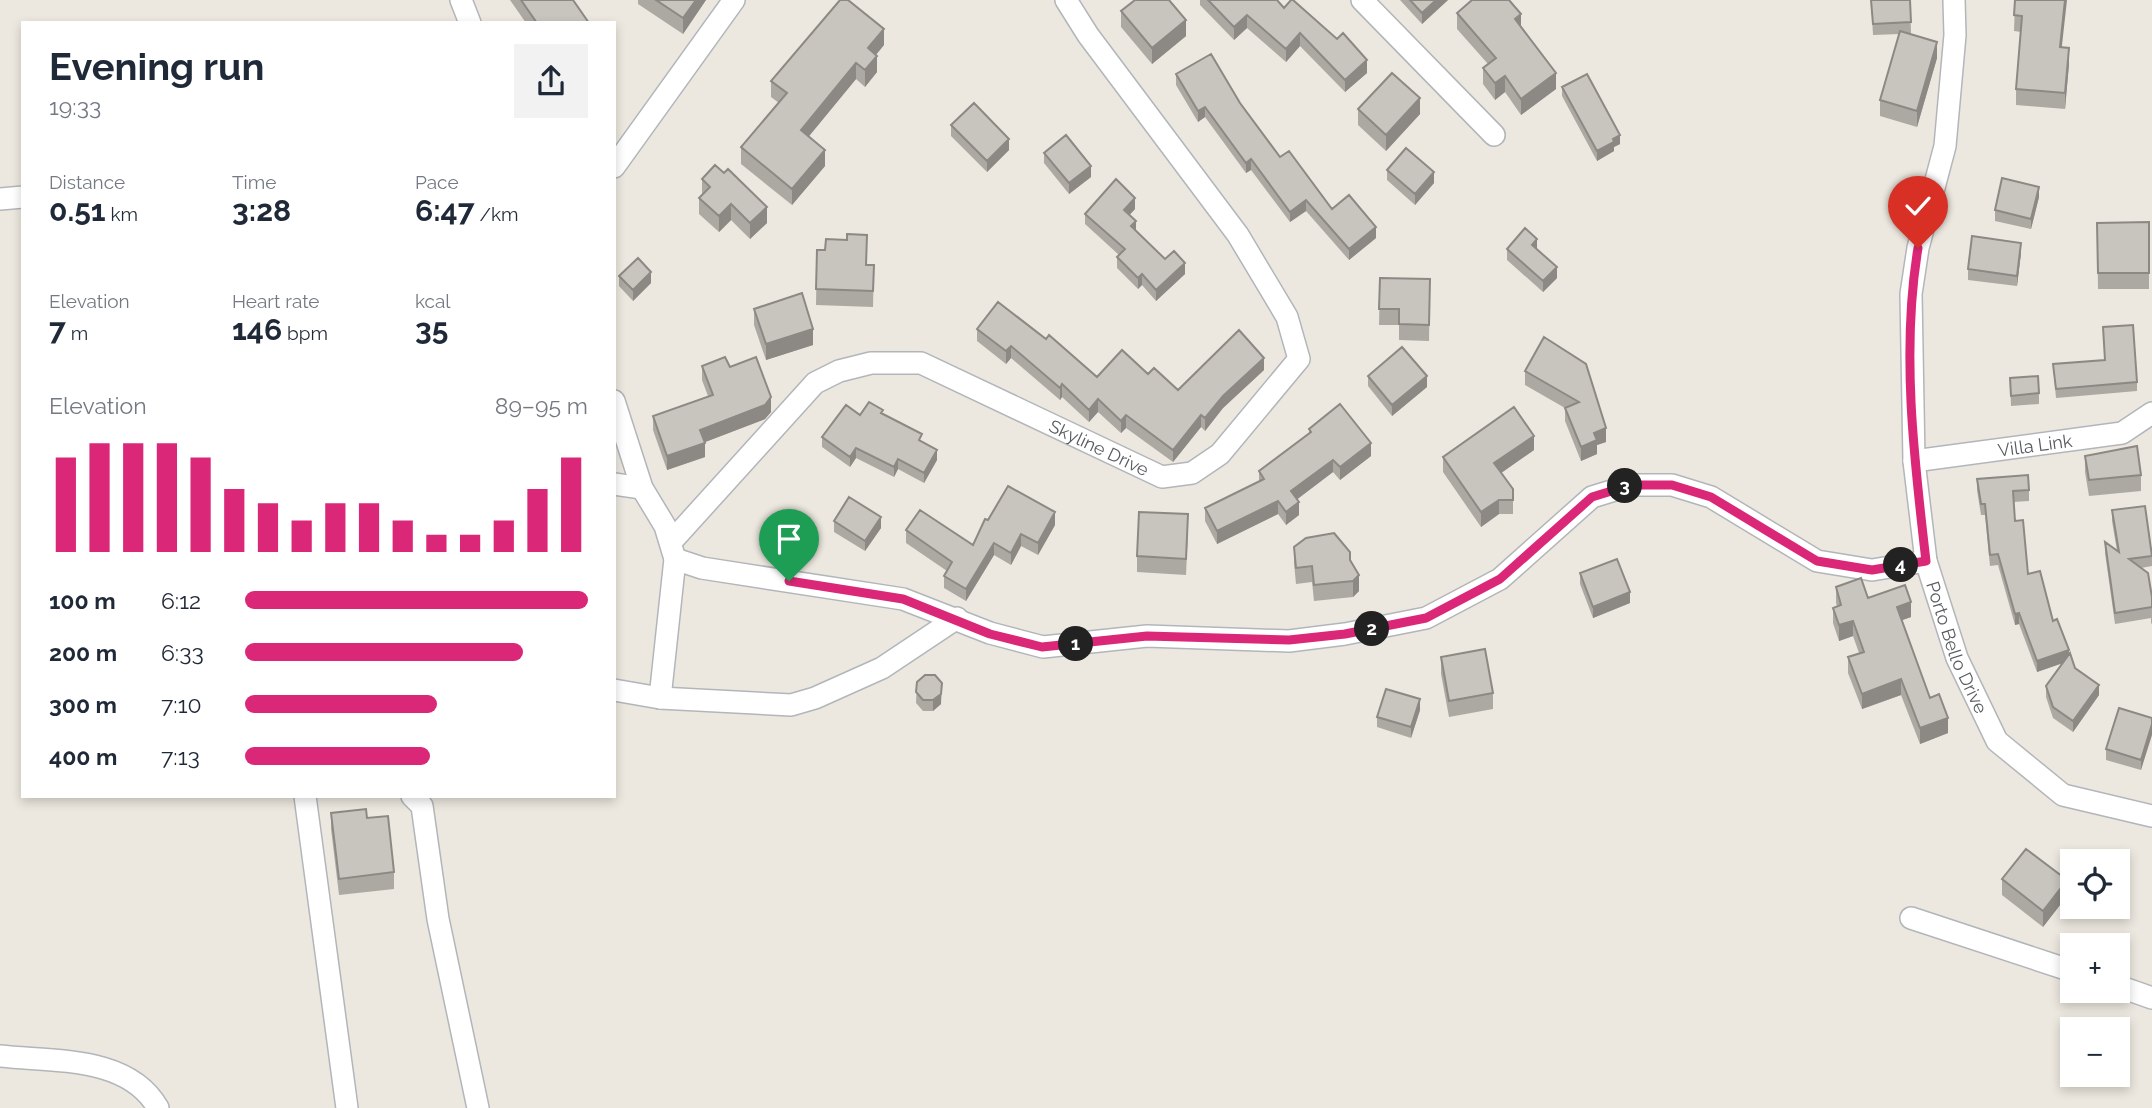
<!DOCTYPE html>
<html lang="en">
<head>
<meta charset="utf-8">
<style>
	:root { --surface:#fff; --page:#f2f2f3; --text:#1f2937; --muted:#747a83; --accent:#db2777 }
	body { margin:0; font-family:Raleway,sans-serif; background:var(--page); color:var(--text); height:100vh; display:flex; flex-direction:column; font-size:26px; white-space:nowrap }
	* { box-sizing:border-box; margin:0 }
	p { font-size:23px; color:var(--muted) }
	.icon { flex:none; width:38px; height:38px; fill:none; stroke:currentColor; stroke-width:2; stroke-linecap:round; stroke-linejoin:round }
	.map { position:relative; flex:1; overflow:hidden }
	.drawer { position:absolute; left:21px; top:21px; width:595px; height:777px; display:flex; flex-direction:column; background:var(--surface); border-radius:0px; box-shadow:0 4px 10px #0003 }
	.drawer>* { flex:none }
	.tools { position:absolute; left:2060px; top:849px; display:grid; gap:14px }
	.tools a { display:grid; place-items:center; width:70px; height:70px; border-radius:0px; background:var(--surface); box-shadow:0 4px 10px #0003; font-size:35px }
	.pin { position:absolute; display:grid; place-items:center; width:60px; height:60px; color:#fff; margin:-72px -30px; border-radius:50% 50% 50% 0; rotate:-45deg; box-shadow:0 0 7px #0007 }
	.pin .icon { rotate:45deg }
	.km { position:absolute; width:35px; height:35px; margin:-18px; border-radius:50%; background:#222; color:#fff; font-size:19px; line-height:35px; text-align:center }
	.round { display:grid; place-items:center; flex:none; width:74px; height:74px; border-radius:0px; background:var(--page) }
	.summary { display:flex; align-items:center; justify-content:space-between; height:119px; padding:0 28px }
	h1 { font-size:38px; font-weight:700; line-height:52px }
	.metrics { display:grid; grid-template-columns:repeat(3,1fr); gap:10px; height:119px; padding:7px 28px }
	.metrics div { display:grid; align-content:center }
	.metrics b { font-size:30px; font-weight:700 }
	.metrics small { font-size:19px; font-weight:400 }
	.metrics p { font-size:19px }
	.chart { height:196px; padding:14px 28px }
	.chart p { display:flex; justify-content:space-between }
	.chart svg { width:100%; height:126px; margin-top:7px; stroke:var(--accent); stroke-width:6 }
	ul { padding:0 28px; list-style:none; font-size:23px }
	li { display:grid; grid-template-columns:112px 84px 1fr; align-items:center; height:52px }
	li i { height:18px; border-radius:9px; background:var(--accent) }
	.map>svg:first-child { display:block }
	.lines { fill:none; stroke-linecap:round; stroke-linejoin:round }
	.minor-casing { stroke:#b2b6ba; stroke-width:24 }
	.minor { stroke:#fff; stroke-width:21 }
	.wall { fill:#aca9a3 }
	.shaded-wall { fill:#8c8985 }
	.building { fill:#c8c4be; stroke:#8c8985; stroke-width:2 }
	.route-casing { stroke:#fff; stroke-width:14 }
	.route { stroke:#db2777; stroke-width:9 }
	.labels { text-anchor:middle; dominant-baseline:central; stroke-width:5; stroke-linejoin:round; paint-order:stroke }
	.street-label { font-size:18px; fill:#585c60; stroke:#fff }
</style>
</head>
<body>
<div class="map">
<svg width="2152" height="1108" viewBox="0 0 2152 1108">
	<rect width="100%" height="100%" fill="#ece8df"/>
	<g class="lines">
		<g class="minor-casing">
			<g id="minor">
				<path d="M461 0 470 23"/>
				<path d="M1362 0 1494 135"/>
				<path id="s1" d="M1954 0 1955 35 1945 146 1918 248 1911 294 1914 461 1926 561 1957 658 1997 741 2063 795 2152 816"/>
				<path d="M614 167 734 0"/>
				<path d="M0 199 23 197"/>
				<path d="M614 401 642 488 665 526 675 559 660 698"/>
				<path id="s2" d="M1914 461 2122 433 2152 413"/>
				<path d="M614 484 642 488"/>
				<path id="s3" d="M672 541 815 383 839 371 871 363H921L1162 477 1192 473 1220 454 1299 359 1287 317 1238 235 1088 35 1066 0"/>
				<path d="M675 559 702 568 903 599 990 633 1043 647 1147 636 1289 641 1345 634 1426 618 1500 579 1592 497 1631 485H1672L1711 497 1817 561 1872 570 1926 561"/>
				<path d="M614 690 660 698 791 705 815 698 882 668 957 618"/>
				<path d="M305 796 347 1108"/>
				<path d="M412 796 422 806 438 919 478 1108"/>
				<path d="M1911 918 2072 971"/>
				<path d="M2118 986 2152 998"/>
				<path d="M0 1056C52 1062 128 1055 158 1108"/>
			</g>
		</g>
		<use href="#minor" class="minor"/>
	</g>
	<path class="wall" d="M510 0H573L589 23H526Z
		M638 0H706L683 34 638 4Z
		M1200 0H1277L1284 8 1367 73 1345 92 1300 46 1286 62 1247 28 1234 40 1200 5Z
		M1400 0H1448L1422 24Z
		M1871 0H1910L1911 33H1907L1937 58 1917 127 1880 116V100L1900 34 1873 35Z
		M2015 0 2062 48 2069 64 2065 109 2016 105V89L2021 32 2014 31Z
		M1121 11 1186 36 1152 64 1121 27Z
		M1457 13 1521 28 1556 89 1521 115 1505 92 1495 100 1483 84V68L1488 64 1457 29Z
		M884 45 876 55 877 72 865 87 856 79 808 137 825 166 792 205 741 164V147L779 103 771 97V81Z
		M1176 74 1240 103 1280 157 1332 209 1376 238 1349 260 1306 211 1290 222 1251 170 1246 173 1205 117 1198 122 1176 85Z
		M1562 87 1620 144 1614 147V151L1597 161 1562 96Z
		M1358 109 1420 114 1386 151 1358 125Z
		M951 125 1009 150 987 172 951 136Z
		M1044 153 1091 177 1069 194 1044 163Z
		M1387 170 1434 183 1415 205 1387 180Z
		M702 179 767 223 750 239 731 220 719 232 699 214V198L702 195Z
		M2039 197 2031 229 1995 221V210Z
		M1135 209 1129 215 1136 230 1165 259 1185 274 1156 301 1142 285 1138 289 1117 268V257L1119 255 1085 224V214Z
		M2149 222V289H2098L2097 223Z
		M1507 249 1537 250 1557 278 1543 292 1507 260Z
		M817 250 867 265H874L873 307 816 305Z
		M2021 253 2017 286 1968 280V269Z
		M619 276 651 283 633 301 619 286Z
		M1380 278 1430 279 1429 341 1399 340V325H1379Z
		M754 309 813 345 766 360 754 325Z
		M2103 327 2137 382V391L2056 398 2053 364 2105 361Z
		M977 329 1046 339 1097 377 1148 374 1178 390 1264 370 1223 408 1205 431 1201 427 1173 462 1126 428 1121 433 1098 412 1089 422 1062 397 1060 400 1011 358 1006 364 977 341Z
		M1544 337 1606 442 1597 445V454L1581 461 1565 421V408L1525 385V371Z
		M702 366 730 367 771 412 765 419 705 442V457L667 470 653 430V416L708 396 702 380Z
		M1368 376 1427 387 1392 416 1368 386Z
		M2010 378 2039 393V404L2011 406Z
		M883 414 922 442 937 460 924 483 898 469 894 477 856 458 850 467 822 447V437L860 415Z
		M1309 429 1371 456 1340 480 1333 472 1297 499 1299 515 1286 525 1278 514 1217 544 1205 521V508L1259 481V471L1309 433Z
		M1534 450 1501 473 1513 489V514H1499L1481 527 1443 472V457Z
		M2085 456 2141 475V491L2089 496 2085 472Z
		M1977 479 2029 490V501L2013 502 2015 521 2028 574 2053 621 2075 668 2099 695 2073 732 2053 718 2046 697V686L2062 663 2037 672 2019 624 2015 625 1998 565 1990 566 1985 515H1981L1977 490Z
		M2112 510 2152 553V566L2141 568 2152 597V624L2151 623V618L2115 624 2105 553V542L2117 551 2112 521Z
		M988 520 1055 525 1038 555 1021 546 1011 565 994 555 966 601 944 588V576L947 571 906 543V530L973 545Z
		M834 521 881 528 865 551 834 532Z
		M1188 530 1186 575 1137 572V556Z
		M1294 547 1350 560 1359 591 1353 597 1314 601 1312 582 1296 584 1294 563Z
		M1580 573 1630 603 1593 618 1580 584Z
		M1836 587 1868 598 1911 617 1902 620 1930 698 1948 733 1920 744 1901 695 1862 709 1848 673V657L1859 653 1853 636 1839 641 1833 623V608L1837 606 1836 603Z
		M1441 657 1493 693V709L1449 717 1441 674Z
		M917 682 941 704 933 711H923L916 703Z
		M1420 710 1411 738 1377 727V717Z
		M2152 718 2141 770 2106 760V749Z
		M331 813 367 818 394 872V889L339 895 331 829Z
		M2002 879 2067 896 2043 927 2002 895Z"/>
	<path class="shaded-wall" d="M696 0H706L683 34V18Z
		M1436 0H1448L1422 24V13Z
		M2065 0H2067L2060 63V47Z
		M1521 14V30L1515 19Z
		M1247 15V28L1234 40V27Z
		M1186 20V36L1152 64V48Z
		M884 29V45L868 64V48Z
		M1300 33V46L1286 62V49Z
		M1937 42V58L1917 127V111Z
		M2069 48V64L2065 109V93Z
		M877 56V72L865 87V70Z
		M1367 60V73L1345 92V80Z
		M856 63V79L801 146V130Z
		M1556 73V89L1521 115V99Z
		M1505 76V92L1495 100V83Z
		M1420 98V114L1386 151V135Z
		M1205 107V117L1198 122V111Z
		M1620 135V144L1614 147V151L1597 161V151L1613 139Z
		M1009 139V150L987 172V161Z
		M825 150V166L792 205V189Z
		M1251 159V170L1246 173V163Z
		M1091 166V177L1069 194V183Z
		M1434 172V183L1415 205V194Z
		M2039 187V197L2031 229V219Z
		M1135 198V209L1124 221V210Z
		M1306 200V211L1290 222V212Z
		M731 204V220L719 232V216Z
		M767 207V223L750 239V223Z
		M1136 221V232L1131 226Z
		M1376 227V238L1349 260V249Z
		M1537 239V250L1532 245Z
		M2021 243V253L2017 286V276Z
		M1185 263V274L1156 301V290Z
		M1557 267V278L1543 292V281Z
		M651 272V283L633 301V290Z
		M1142 274V285L1138 289V278Z
		M813 329V345L766 360V344Z
		M1011 346V358L1006 364V351Z
		M1264 358V370L1223 408 1205 431V418L1223 396Z
		M1427 376V387L1392 416V405Z
		M1062 384V397L1060 400V388Z
		M771 397V412L765 419 700 444V430Z
		M1098 399V412L1089 422V410Z
		M1126 415V428L1121 433V421Z
		M1201 415V427L1173 462V450Z
		M1606 428V442L1597 445V454L1581 461V447L1594 433Z
		M1534 436V450L1494 478V463Z
		M705 443V457L667 470V456Z
		M1371 443V456L1340 480V467Z
		M856 448V458L850 467V457Z
		M937 450V460L924 483V473Z
		M898 459V469L894 477V467Z
		M1333 460V472L1291 504V491Z
		M1499 500V514L1481 527V512Z
		M1278 501V514L1217 544V531Z
		M1299 502V515L1286 525V512Z
		M1055 512V525L1038 555V543Z
		M881 517V528L865 551V541Z
		M1021 534V546L1011 565V553Z
		M994 543V555L966 601V589Z
		M1359 575V591L1353 597V581Z
		M1630 592V603L1593 618V607Z
		M1911 602V617L1897 622V607Z
		M2019 613V624L2015 625V614Z
		M1853 621V636L1839 641V625Z
		M2069 650V661L2037 672V661Z
		M1901 679V695L1862 709V694Z
		M942 683 941 704 933 711V700Z
		M2099 685V695L2073 732V721Z
		M1420 699V710L1411 738V727Z
		M1948 718V733L1920 744V728Z
		M2152 724V735L2141 770V760Z
		M2067 880V896L2043 927V911Z"/>
	<path class="building" d="M521 0H573L589 23H537Z
		M656 0H696L683 18Z
		M840 0H848L884 29 868 48 877 56 865 70 856 63 801 130 825 150 792 189 741 147 787 93 771 81Z
		M1135 0H1169L1186 20 1152 48 1121 11Z
		M1208 0H1277L1284 8 1291 0H1293L1337 39 1343 33 1367 60 1345 80 1300 33 1286 49 1247 15 1234 27Z
		M1410 0H1436L1422 13Z
		M1472 0H1509L1521 14 1515 19 1556 73 1521 99 1505 76 1495 83 1483 68 1496 58 1457 13Z
		M1871 0H1910L1911 22 1873 24Z
		M2015 0H2065L2060 47 2069 48 2065 93 2016 89 2022 16 2014 15Z
		M1900 31 1937 42 1917 111 1880 100Z
		M1211 54 1240 103 1280 157 1289 151 1332 209 1349 195 1376 227 1349 249 1306 200 1290 212 1251 159 1246 163 1205 107 1198 111 1176 74Z
		M1392 73 1420 98 1386 135 1358 109Z
		M1587 74 1620 135 1613 139 1614 142 1597 151 1562 87Z
		M974 103 1009 139 987 161 951 125Z
		M1066 135 1091 166 1069 183 1044 153Z
		M1406 148 1434 172 1415 194 1387 170Z
		M715 165 724 173 728 169 767 207 750 223 731 204 719 216 699 198 710 187 702 179Z
		M2002 178 2039 187 2031 219 1995 210Z
		M1116 179 1135 198 1124 210 1136 221 1131 226 1165 259 1174 251 1185 263 1156 290 1142 274 1138 278 1117 257 1125 249 1085 214Z
		M2149 222V273H2098L2097 223Z
		M1525 228 1537 239 1532 245 1557 267 1543 281 1507 249Z
		M847 234 867 235 866 265H874L873 291 816 289 817 250H825L826 239 847 240Z
		M1972 236 2021 243 2017 276 1968 269Z
		M638 258 651 272 633 290 619 276Z
		M1380 278 1430 279 1429 325 1399 324V309H1379Z
		M802 293 813 329 766 344 754 309Z
		M998 302 1046 339 1049 335 1097 377 1122 350 1148 374 1154 368 1178 390 1239 330 1264 358 1223 396 1205 418 1201 415 1173 450 1126 415 1121 421 1098 399 1089 410 1062 384 1060 388 1011 346 1006 351 977 329Z
		M2133 325 2137 382 2056 389 2053 364 2105 360 2103 327Z
		M1544 337 1586 364 1606 428 1594 433 1597 440 1581 447 1565 408 1579 402 1525 371Z
		M1402 347 1427 376 1392 405 1368 376Z
		M725 357 730 367 756 357 771 397 765 405 700 430 705 443 667 456 653 416 713 395 702 366Z
		M2038 376 2039 393 2011 396 2010 378Z
		M869 402 883 410 881 413 922 434 919 440 937 450 924 473 898 459 894 467 856 448 850 457 822 437 846 405 860 415Z
		M1340 404 1371 443 1340 467 1333 460 1291 491 1299 502 1286 512 1278 501 1217 531 1205 508 1264 479 1259 471 1311 432 1309 429Z
		M1514 407 1534 436 1494 463 1513 489V500H1499L1481 512 1443 457Z
		M2137 446 2141 475 2089 480 2085 456Z
		M2028 475 2029 490 2013 491 2015 521 2023 520 2028 574 2040 571 2053 621 2057 619 2069 650 2037 661 2019 613 2015 614 1998 554 1990 555 1985 504H1981L1977 479Z
		M1008 486 1055 512 1038 543 1021 534 1011 553 994 543 966 589 944 576 952 562 906 530 920 510 973 545 985 519 988 520Z
		M849 497 881 517 865 541 834 521Z
		M2145 506 2152 556 2129 559 2148 573 2152 597V607L2115 613 2105 542 2119 552 2112 510Z
		M1139 512 1188 514 1186 559 1137 556Z
		M1334 533 1350 552V560L1359 575 1353 581 1314 585 1312 566 1296 568 1294 547 1306 538Z
		M1617 559 1630 592 1593 607 1580 573Z
		M1861 578 1868 598 1905 585 1911 602 1897 607 1930 698 1939 694 1948 718 1920 728 1901 679 1862 694 1848 657 1864 652 1853 621 1839 625 1833 608 1841 605 1836 587Z
		M1485 649 1493 693 1449 701 1441 657Z
		M2070 653 2075 668 2099 685 2073 721 2053 707 2046 686Z
		M925 675H935L942 683 941 694 933 700H923L916 692 917 682Z
		M1386 689 1420 699 1411 727 1377 717Z
		M2119 708 2152 718V724L2141 760 2106 749Z
		M366 809 367 818 388 816 394 872 339 879 331 813Z
		M2026 849 2067 880 2043 911 2002 879Z"/>
	<g class="lines">
		<g class="route-casing">
			<path id="route" d="M789 581 903 599 990 634 1042 647 1147 636 1289 640 1345 634 1426 618 1500 579 1592 497 1631 485H1672L1711 497 1817 561 1872 570 1926 561C1914 459 1901 350 1918 248"/>
		</g>
		<use href="#route" class="route"/>
	</g>
	<g class="labels">
		<g class="street-label">
			<text stroke="none"><textPath href="#s3" startOffset="520">Skyline Drive</textPath></text>
			<text stroke="none"><textPath href="#s2" startOffset="122">Villa Link</textPath></text>
			<text stroke="none"><textPath href="#s1" startOffset="658">Porto Bello Drive</textPath></text>
		</g>
	</g>
</svg>
<div class="tools">
<a><svg class="icon" aria-label="locate" viewBox="0 0 24 24"><circle cx="12" cy="12" r="6"/><path d="M12 2v4M12 18v4M2 12h4M18 12h4"/></svg></a>
<a>+</a>
<a>−</a>
</div>
<div class="pin" style="left:789px;top:581px;background:#1e9e55"><svg class="icon" aria-label="arrive" viewBox="0 0 24 24"><path d="M6 21V4h12l-3 4 3 4H6"/></svg></div>
<div class="pin" style="left:1918px;top:248px;background:#d93025"><svg class="icon" aria-label="check" viewBox="0 0 24 24"><path d="M5 12l5 5 9-10"/></svg></div>
<b class="km" style="left:1076px;top:644px">1</b>
<b class="km" style="left:1372px;top:629px">2</b>
<b class="km" style="left:1625px;top:486px">3</b>
<b class="km" style="left:1901px;top:565px">4</b>
<section class="drawer">
<div class="summary"><div><h1>Evening run</h1><p>19:33</p></div><a class="round"><svg class="icon" aria-label="share" viewBox="0 0 24 24"><path d="M12 15V3M7 8l5-5 5 5M5 13v7h14v-7"/></svg></a></div>
<div class="metrics">
<div><p>Distance</p><b>0.51<small> km</small></b></div>
<div><p>Time</p><b>3:28</b></div>
<div><p>Pace</p><b>6:47<small> /km</small></b></div>
</div>
<div class="metrics">
<div><p>Elevation</p><b>7<small> m</small></b></div>
<div><p>Heart rate</p><b>146<small> bpm</small></b></div>
<div><p>kcal</p><b>35</b></div>
</div>
<div class="chart"><p><span>Elevation</span>89–95 m</p>
<svg viewBox="0 0 160 44" preserveAspectRatio="none"><path d="M5 44V11M15 44V6M25 44V6M35 44V6M45 44V11M55 44V22M65 44V27M75 44V33M85 44V27M95 44V27M105 44V33M115 44V38M125 44V38M135 44V33M145 44V22M155 44V11"/></svg>
</div>
<ul>
<li><b>100 m</b>6:12<i style="width:100%"></i></li>
<li><b>200 m</b>6:33<i style="width:81%"></i></li>
<li><b>300 m</b>7:10<i style="width:56%"></i></li>
<li><b>400 m</b>7:13<i style="width:54%"></i></li>
</ul>
</section>
</div>
</body>
</html>
